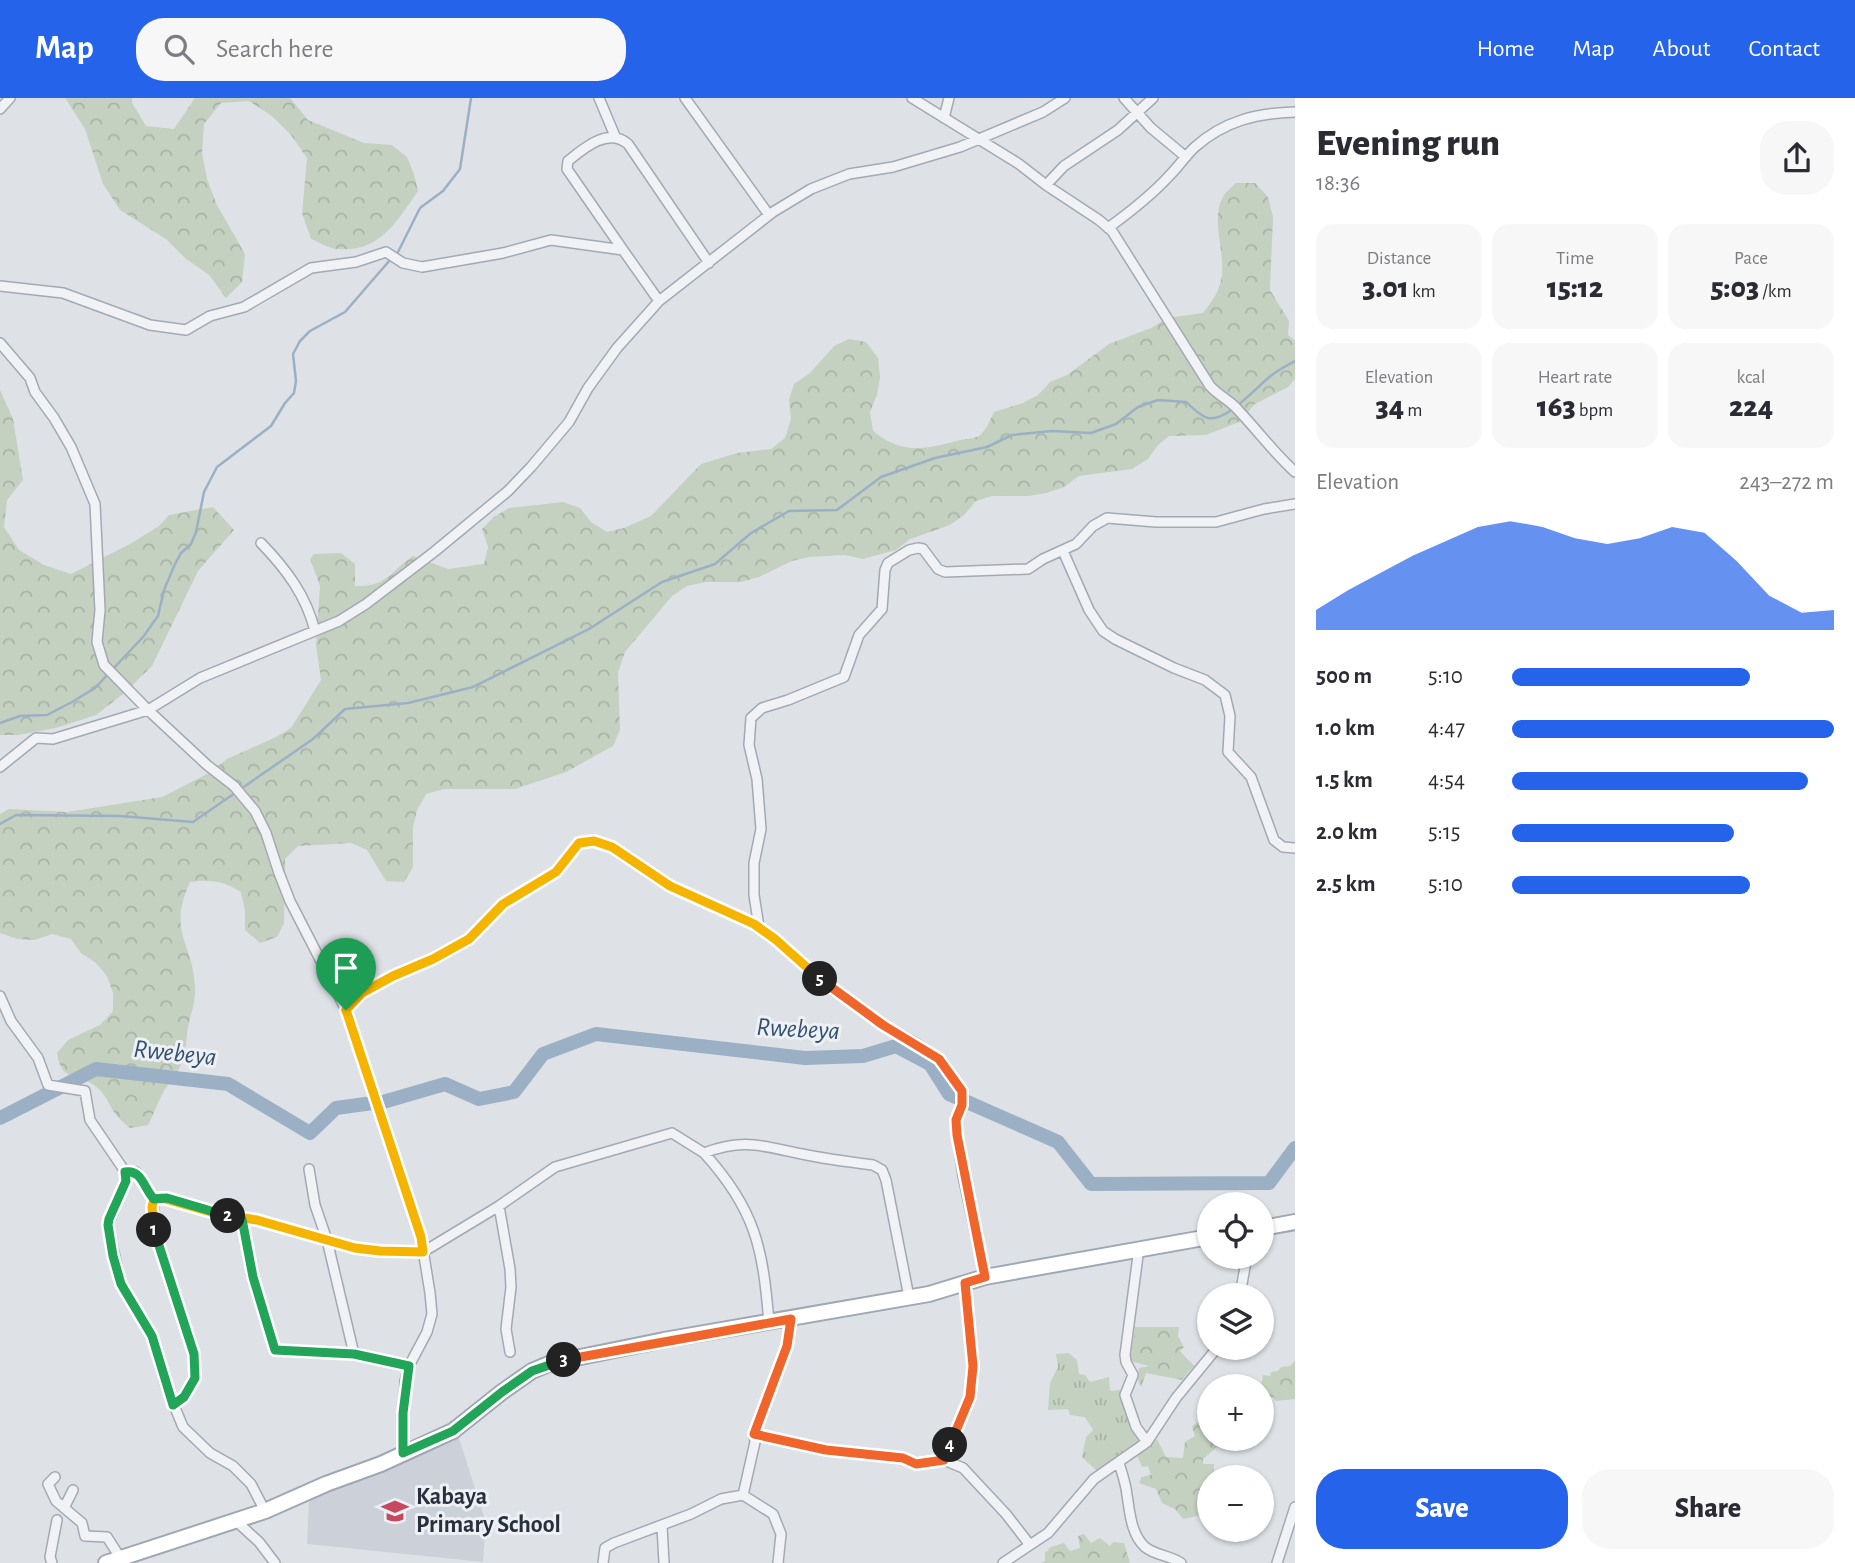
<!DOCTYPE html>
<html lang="en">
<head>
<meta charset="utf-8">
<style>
	:root { --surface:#fff; --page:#f7f7f7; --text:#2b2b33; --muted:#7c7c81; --accent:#2563eb }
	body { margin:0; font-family:"Alegreya Sans",sans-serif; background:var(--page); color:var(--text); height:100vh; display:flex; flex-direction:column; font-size:26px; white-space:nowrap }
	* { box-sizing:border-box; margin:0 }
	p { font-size:23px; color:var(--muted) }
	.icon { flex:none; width:38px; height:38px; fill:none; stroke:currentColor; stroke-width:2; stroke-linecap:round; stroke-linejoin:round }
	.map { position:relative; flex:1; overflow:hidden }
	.sheet { display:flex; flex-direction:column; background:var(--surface); width:560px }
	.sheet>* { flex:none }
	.fabs { position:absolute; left:1197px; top:1094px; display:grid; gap:14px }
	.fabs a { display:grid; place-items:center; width:77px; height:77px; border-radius:50%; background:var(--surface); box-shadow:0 2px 5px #0004; font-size:35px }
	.pin { position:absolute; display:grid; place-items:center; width:60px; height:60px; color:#fff; margin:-72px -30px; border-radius:50% 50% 50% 0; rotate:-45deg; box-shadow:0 0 7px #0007 }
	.pin .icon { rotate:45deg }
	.km { position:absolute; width:35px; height:35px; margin:-18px; border-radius:50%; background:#222; color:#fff; font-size:19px; line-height:35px; text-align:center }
	.round { display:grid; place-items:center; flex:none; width:74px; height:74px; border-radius:28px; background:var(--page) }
	.headline { display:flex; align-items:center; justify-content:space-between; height:119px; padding:0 21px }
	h1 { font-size:38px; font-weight:800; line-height:52px }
	.metrics { display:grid; grid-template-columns:repeat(3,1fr); gap:10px; height:119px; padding:7px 21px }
	.metrics div { display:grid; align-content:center; border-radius:18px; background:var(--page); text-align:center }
	.metrics b { font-size:30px; font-weight:800 }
	.metrics small { font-size:19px; font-weight:400 }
	.metrics p { font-size:19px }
	.chart { height:196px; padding:14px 21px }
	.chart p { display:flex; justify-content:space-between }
	.chart svg { width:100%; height:126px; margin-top:7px; fill:var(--accent); opacity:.7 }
	.button { display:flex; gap:14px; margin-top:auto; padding:14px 21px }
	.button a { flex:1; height:80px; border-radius:28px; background:var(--accent); color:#fff; font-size:28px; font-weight:800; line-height:80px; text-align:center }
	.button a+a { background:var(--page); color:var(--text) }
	ul { padding:0 21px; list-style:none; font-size:23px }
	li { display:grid; grid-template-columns:112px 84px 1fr; align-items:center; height:52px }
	li i { height:18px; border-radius:9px; background:var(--accent) }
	header { display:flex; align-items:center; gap:42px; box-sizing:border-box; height:98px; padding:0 35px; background:var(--accent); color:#fff }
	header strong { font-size:33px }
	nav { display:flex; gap:38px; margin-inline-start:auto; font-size:24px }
	.search { width:490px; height:63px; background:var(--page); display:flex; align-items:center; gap:18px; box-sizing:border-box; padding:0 24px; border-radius:28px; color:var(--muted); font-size:26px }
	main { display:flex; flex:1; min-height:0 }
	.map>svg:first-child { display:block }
	.built { fill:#ccd1d9 }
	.grass { fill:url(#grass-tufts) }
	.forest { fill:url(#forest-crowns) }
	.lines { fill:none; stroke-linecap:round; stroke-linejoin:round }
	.stream { stroke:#9bb0c5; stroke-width:2.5 }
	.river { stroke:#9bb0c5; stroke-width:14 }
	.street-casing { stroke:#a4a9b1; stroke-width:12 }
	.primary-casing { stroke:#9ea7b2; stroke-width:18 }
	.street { stroke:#f1f2f5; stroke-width:9 }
	.primary { stroke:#fff; stroke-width:14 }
	.split-1-casing { stroke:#fff; stroke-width:14 }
	.split-2-casing { stroke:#fff; stroke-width:14 }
	.split-3-casing { stroke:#fff; stroke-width:14 }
	.split-4-casing { stroke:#fff; stroke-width:14 }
	.split-5-casing { stroke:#fff; stroke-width:14 }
	.split-6-casing { stroke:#fff; stroke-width:14 }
	.split-1 { stroke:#f5b400; stroke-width:9 }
	.split-2 { stroke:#22a559; stroke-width:9 }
	.split-3 { stroke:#22a559; stroke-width:9 }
	.split-4 { stroke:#f0652b; stroke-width:9 }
	.split-5 { stroke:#f0652b; stroke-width:9 }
	.split-6 { stroke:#f5b400; stroke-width:9 }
	.labels { text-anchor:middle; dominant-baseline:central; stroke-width:6; stroke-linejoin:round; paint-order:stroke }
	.poi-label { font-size:24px; font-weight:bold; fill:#28303d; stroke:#edf1f5; text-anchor:start }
	.water-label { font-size:26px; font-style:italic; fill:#35506e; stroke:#edf1f5 }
</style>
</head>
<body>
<header>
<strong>Map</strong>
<div class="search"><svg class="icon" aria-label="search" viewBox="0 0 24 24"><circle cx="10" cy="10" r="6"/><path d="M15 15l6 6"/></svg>Search here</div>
<nav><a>Home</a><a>Map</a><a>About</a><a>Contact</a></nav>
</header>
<main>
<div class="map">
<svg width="1295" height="1465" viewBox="0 0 1295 1465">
	<defs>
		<pattern id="grass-tufts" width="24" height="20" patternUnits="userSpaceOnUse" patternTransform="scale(1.75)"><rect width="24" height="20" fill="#c4d0c0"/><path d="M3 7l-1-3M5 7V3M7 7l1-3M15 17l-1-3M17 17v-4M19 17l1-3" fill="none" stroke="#a8b3a6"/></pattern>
		<pattern id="forest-crowns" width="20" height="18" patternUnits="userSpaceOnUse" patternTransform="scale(1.75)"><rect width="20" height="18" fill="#c4d0c0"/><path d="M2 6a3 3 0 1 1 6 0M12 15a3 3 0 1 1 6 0" fill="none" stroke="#a8b3a6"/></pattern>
	</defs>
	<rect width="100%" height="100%" fill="#dee2e7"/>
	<path class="built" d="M459 1340 486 1425 483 1464 307 1446 309 1402Z"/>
	<path class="grass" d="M1069 1255 1077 1262 1079 1276 1085 1277 1090 1284 1109 1279 1110 1293 1120 1292 1122 1301 1141 1341 1098 1374 1082 1359 1086 1339 1093 1332 1085 1319 1070 1317 1068 1311 1048 1312 1050 1285 1058 1269 1056 1256Z"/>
	<path class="forest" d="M65 0H132V5L146 28 174 31 195 0H290L308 22 364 45 392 47 407 59 414 76 418 93C397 123 380 155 337 151 328 150 319 144 311 141L302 115 307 60 291 37 272 18 249 3 221 5 204 26 202 55 207 81 217 107 245 156 242 184 226 200 209 177 185 160 166 141 120 112 103 86 85 31Z
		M1236 85H1255L1268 99 1273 119 1270 192 1289 223 1288 237 1295 243V281L1288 289 1255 306 1239 324 1206 337 1169 338 1158 347 1148 361 1132 371 1079 378 1064 389 1047 395 1028 398H992L976 403 964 417 950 427 910 441 896 452 863 461 845 457 809 459 792 463 759 479 741 484H706L687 488 672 498 625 554 618 574 620 632 613 648 566 674 515 691H444L426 696 417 712 413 730V769L404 784 386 783 367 752 351 745 298 748 285 761 284 825 277 839 260 845 245 832V813L241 794C223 783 211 781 190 784 166 836 195 846 195 893 195 904 192 913 189 924 186 936 187 949 183 961 179 974 171 982 164 993 158 1003 154 1016 148 1027L130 1030C124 1025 118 1020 114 1014 109 1006 106 998 99 991 82 974 61 987 57 955L68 942 100 927 113 913V895L107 878 96 865 81 855 71 841 52 836 35 842 17 841 0 835V716L9 711 67 714 162 699 209 675 227 661 276 639 291 630 321 582 316 547 320 488 310 461 314 456 341 455 355 466V488C388 489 389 474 413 458L448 471 484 466 488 449 482 431 494 419 509 410 563 404 580 410 591 424 607 434 624 430 651 418 701 366 737 355 771 351 785 340 791 321 789 302 794 286 810 275 834 248 849 241 866 244 878 260 880 279 877 297 870 314 873 333C901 356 923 352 957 343 963 341 973 341 979 338 986 333 990 322 994 314L1023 305 1038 297 1050 284 1067 277 1109 246 1151 230 1167 220 1203 215C1210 206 1217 197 1220 186 1229 158 1208 123 1224 97 1227 93 1232 89 1236 85Z
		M0 292 13 321 23 382 7 402 4 429 19 452 44 467 71 476 130 446 159 428 169 417 213 409 234 432 198 473 152 568 123 596 96 617 56 630 18 637H0Z
		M1133 1229H1179L1178 1238 1184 1249 1180 1253 1194 1268 1182 1282 1146 1275 1141 1289 1137 1280 1139 1270 1149 1268 1130 1263 1135 1231Z
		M1295 1263V1301L1276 1303 1273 1299 1262 1304 1261 1288 1263 1277 1270 1278 1271 1274 1278 1273 1281 1269 1290 1268Z
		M1206 1319 1209 1320V1340L1228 1341V1351L1217 1349 1203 1361V1366H1214V1373H1227L1230 1379H1209V1415L1204 1413 1197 1418 1183 1421 1175 1411 1162 1405 1156 1391 1139 1385 1142 1379 1151 1377 1148 1368 1142 1369 1137 1358 1157 1341 1166 1359 1183 1360 1185 1344 1195 1338 1192 1328Z
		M1084 1436 1091 1445 1100 1440 1110 1448 1113 1444 1124 1445 1130 1465H1041L1045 1463V1455L1051 1449 1064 1445 1070 1453 1080 1450 1078 1438Z"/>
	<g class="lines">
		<path class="stream" d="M398 154 420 110 443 93 460 71 471 0
			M0 625 20 618 47 617 72 604 95 590 143 539 158 518 164 492 175 466 181 455 191 446 196 434 204 394 217 369 271 328 285 305 294 295 296 283 293 256 300 243 310 233 345 214 390 162
			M0 726 16 717 120 718 193 724 313 641 345 611 408 605 473 589 589 531 662 484 715 466 751 435 789 413 837 412 881 379 935 360 987 349 1012 337 1052 333 1091 335 1116 326 1138 309 1158 302 1186 304C1192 309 1200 318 1208 320 1229 324 1259 285 1276 274 1282 270 1289 266 1295 263"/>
		<path class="river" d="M383 1004 445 986 479 1001 514 994 543 956 596 936 805 960 863 958 896 948 930 966 949 996 1058 1044 1091 1086 1269 1085 1295 1050
			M0 1020 96 971 228 986 310 1035 336 1010 373 1005"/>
		<g class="street-casing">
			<path id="street" d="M599 0 615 38
				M685 0 769 117
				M912 0 1019 66 1046 87 1099 122 1112 133 1210 288C1219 298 1231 303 1239 313 1258 333 1274 355 1295 374
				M1124 0 1151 30 1186 59
				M0 11 10 0
				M944 20 949 0
				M1046 87 1064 68 1118 32 1153 0
				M1108 130C1130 114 1152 97 1170 77 1179 68 1186 57 1195 49 1224 23 1257 15 1295 14
				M623 152 567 71 568 63C584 50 608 29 628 46L709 165
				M0 188 63 195 150 227 186 232 210 218 244 209 311 170 356 164 386 154 403 165 422 169 503 155 551 142 623 152 659 203
				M0 245 30 280 35 294 54 320 71 349 95 406 100 512 97 544 104 567 148 612 207 667 234 688 255 713 266 735 279 775 290 803 346 912 421 1139 430 1195 432 1216 427 1234 409 1268 405 1283 403 1355
				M261 445C286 471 306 497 315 533
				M1063 453 1089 512 1103 533 1115 541 1174 570 1205 582 1225 597 1230 618 1228 654 1251 679 1274 742 1283 749 1295 750
				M0 669 36 640 53 641 148 612 200 580 339 523 366 506 434 454 508 393 531 369 569 324 588 290 617 250 659 203 773 114 811 91 849 76 893 69 960 49 1043 14 1065 0
				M759 829 754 797V765L761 731 757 681 749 647 751 620 762 610 788 602 844 579 859 537 882 511 885 472 888 465 909 452 918 450 923 451 938 471 945 474 1028 471 1043 461 1076 446 1093 428 1107 420 1156 424H1216L1264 411 1295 406
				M0 898 11 923 38 960 48 987 85 993 90 1022 126 1075V1083L108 1127 121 1186 152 1239 166 1288 183 1329 210 1355 233 1368 251 1386 265 1413
				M346 912 362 895 393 878 433 861 469 841 503 806 556 774 579 745 594 743 612 749 670 788 754 826 775 841 819 881 883 927 914 944 939 961 962 993V1007L956 1022 957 1037 963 1078 985 1179
				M704 1055C756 1112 763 1151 769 1225
				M309 1071 315 1107 327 1142 354 1256
				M126 1075 136 1074 154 1101 167 1100 218 1116 257 1122 355 1150 380 1153 423 1154 499 1108 555 1069 672 1035 704 1055C744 1040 762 1048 802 1056 825 1061 849 1064 873 1067L882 1072 886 1082 909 1199
				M154 1101 153 1126 194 1257C197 1280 192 1294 173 1307
				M499 1108 510 1171 511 1189 506 1231 510 1254
				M242 1121 252 1179 275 1252 354 1256 409 1268
				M1139 1150 1125 1257 1126 1264 1133 1277 1125 1297 1136 1329 1147 1344
				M1240 1197 1247 1158
				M754 1336 826 1352 903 1360 916 1366 944 1362 963 1370 1006 1416 1030 1447
				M944 1362 970 1299 973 1267 965 1185
				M1119 1365C1122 1375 1126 1386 1127 1397 1130 1415 1131 1436 1145 1449 1156 1458 1170 1457 1181 1465
				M55 1379 48 1386 56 1403 82 1425 85 1438 107 1439 121 1461
				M65 1408 73 1392
				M235 1422 259 1444 275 1465
				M662 1428 664 1465
				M52 1465 50 1459 57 1422
				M603 1465 605 1450 614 1445 691 1416 721 1401 743 1397
				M778 1465 781 1436 773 1416 743 1397 755 1344 754 1336 787 1248 791 1221
				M1003 1465 1048 1435 1094 1381 1147 1344 1176 1300 1217 1250
				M1277 1465 1295 1409"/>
		</g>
		<g class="primary-casing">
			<path id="primary" d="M1262 1130 1295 1124
				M106 1465 265 1413 326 1386 381 1366 453 1333 502 1294 532 1273 551 1265 664 1242 929 1196 985 1179 1209 1139"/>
		</g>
		<use href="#street" class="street"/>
		<use href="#primary" class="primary"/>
	</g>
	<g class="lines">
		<g class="split-1-casing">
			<path id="split-1" d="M154 1132 152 1109 154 1101 162 1100 218 1116 257 1122 355 1150 380 1153 423 1154 421 1139 346 912"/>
		</g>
		<g class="split-2-casing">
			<path id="split-2" d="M154 1132 194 1256 195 1280 184 1299 173 1307 152 1238 121 1186 113 1158 108 1127 109 1121 126 1083 125 1074C142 1071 144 1091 154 1101L167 1100 228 1118"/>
		</g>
		<g class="split-3-casing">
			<path id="split-3" d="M228 1118 242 1121 253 1179 275 1252 354 1256 409 1268 403 1315V1355L453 1333 502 1294 532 1273 564 1262"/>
		</g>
		<g class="split-4-casing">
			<path id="split-4" d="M564 1262 791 1221 787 1248 754 1336 826 1352 903 1360 916 1366 944 1362 950 1347"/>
		</g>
		<g class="split-5-casing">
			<path id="split-5" d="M820 881 883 927 939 961 962 993V1007L956 1022 957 1037 985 1179 965 1185 973 1268 970 1299 950 1347"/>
		</g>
		<g class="split-6-casing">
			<path id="split-6" d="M346 912 362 895 393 878 433 861 469 841 503 806 556 774 579 745 594 743 612 749 670 788 754 826 775 841 820 881"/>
		</g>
		<use href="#split-1" class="split-1"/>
		<use href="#split-2" class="split-2"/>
		<use href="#split-3" class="split-3"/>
		<use href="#split-4" class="split-4"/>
		<use href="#split-5" class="split-5"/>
		<use href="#split-6" class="split-6"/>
	</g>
	<defs>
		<g id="school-bare" transform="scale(2.1)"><path d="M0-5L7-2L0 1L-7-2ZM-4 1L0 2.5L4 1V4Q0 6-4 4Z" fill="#c64a5f" stroke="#edf1f5" stroke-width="2.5" paint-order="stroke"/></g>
	</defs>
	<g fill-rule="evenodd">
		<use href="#school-bare" x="395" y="1413"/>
	</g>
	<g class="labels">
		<g class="poi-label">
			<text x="416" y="1399">Kabaya<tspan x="416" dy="28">Primary School</tspan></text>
		</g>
		<g class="water-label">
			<text transform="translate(798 931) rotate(3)">Rwebeya</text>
			<text transform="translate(175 955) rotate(6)">Rwebeya</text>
		</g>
	</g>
</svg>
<div class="fabs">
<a><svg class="icon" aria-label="locate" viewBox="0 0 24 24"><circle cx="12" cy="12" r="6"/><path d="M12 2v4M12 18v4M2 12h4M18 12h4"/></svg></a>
<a><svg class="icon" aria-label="layers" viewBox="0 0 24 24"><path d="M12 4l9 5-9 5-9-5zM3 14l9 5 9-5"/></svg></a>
<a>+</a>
<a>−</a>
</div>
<div class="pin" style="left:346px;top:912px;background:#1e9e55"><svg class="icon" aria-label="arrive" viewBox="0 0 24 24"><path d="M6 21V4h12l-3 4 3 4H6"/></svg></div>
<b class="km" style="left:154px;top:1132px">1</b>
<b class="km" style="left:228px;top:1118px">2</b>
<b class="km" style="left:564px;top:1262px">3</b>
<b class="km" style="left:950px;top:1347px">4</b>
<b class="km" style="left:820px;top:881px">5</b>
</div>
<section class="sheet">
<div class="headline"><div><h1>Evening run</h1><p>18:36</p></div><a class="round"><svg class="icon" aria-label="share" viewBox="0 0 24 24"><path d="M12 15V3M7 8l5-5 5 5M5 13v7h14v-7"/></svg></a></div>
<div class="metrics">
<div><p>Distance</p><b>3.01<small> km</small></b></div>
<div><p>Time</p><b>15:12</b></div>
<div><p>Pace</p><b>5:03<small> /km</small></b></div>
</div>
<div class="metrics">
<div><p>Elevation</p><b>34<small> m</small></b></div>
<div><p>Heart rate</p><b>163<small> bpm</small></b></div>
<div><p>kcal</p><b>224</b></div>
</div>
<div class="chart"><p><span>Elevation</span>243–272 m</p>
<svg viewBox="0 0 160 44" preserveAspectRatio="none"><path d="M0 44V37L10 30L20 24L30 18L40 13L50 8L60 6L70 8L80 12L90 14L100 12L110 8L120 10L130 20L140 32L150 38L160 37V44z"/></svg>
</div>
<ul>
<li><b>500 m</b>5:10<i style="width:74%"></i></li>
<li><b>1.0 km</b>4:47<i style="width:100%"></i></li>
<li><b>1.5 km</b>4:54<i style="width:92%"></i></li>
<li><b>2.0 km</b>5:15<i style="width:69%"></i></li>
<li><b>2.5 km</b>5:10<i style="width:74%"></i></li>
</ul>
<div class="button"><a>Save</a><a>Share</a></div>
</section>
</main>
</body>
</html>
